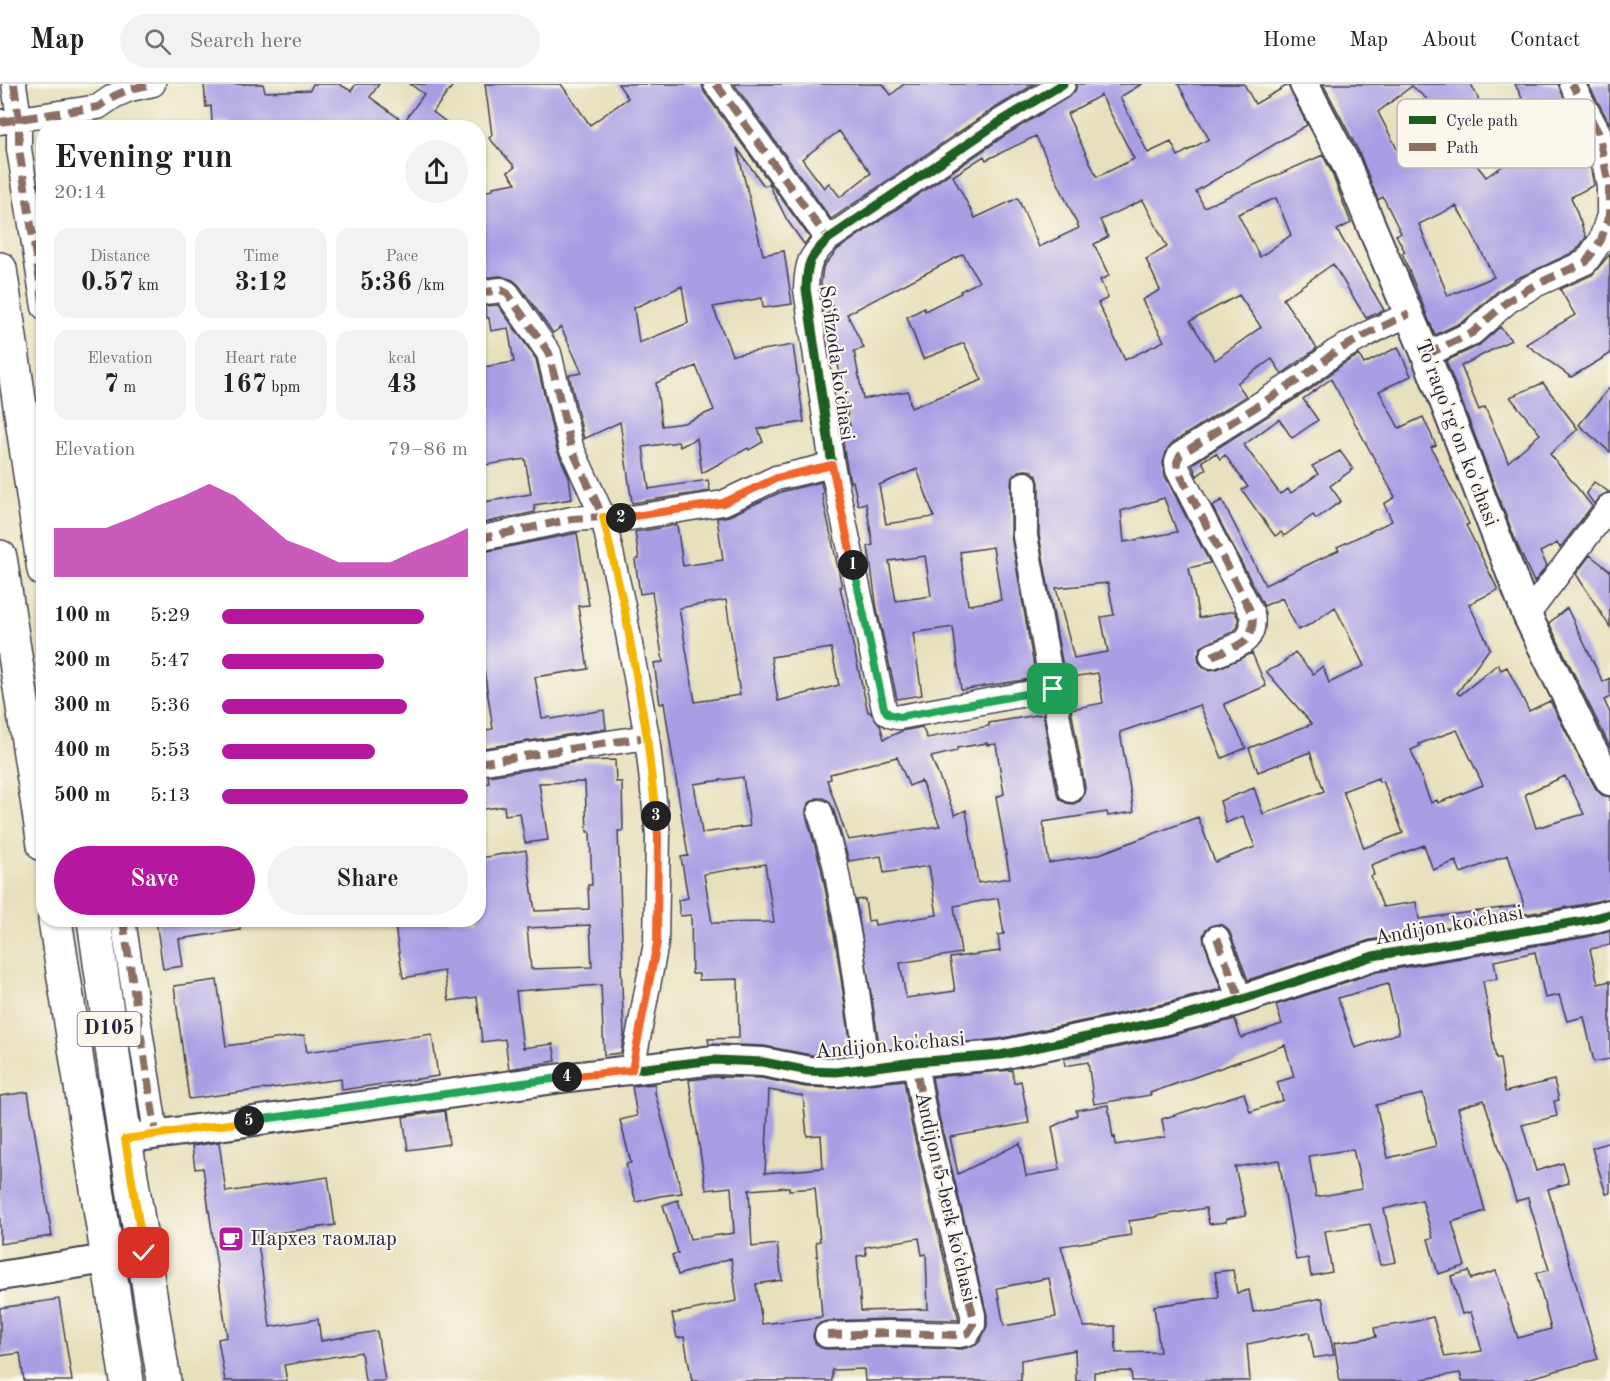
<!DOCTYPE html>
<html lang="en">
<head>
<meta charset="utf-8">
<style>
	:root { --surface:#fff; --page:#f2f2f2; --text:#202124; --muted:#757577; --line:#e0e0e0; --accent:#b5179e }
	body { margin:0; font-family:"Old Standard TT",serif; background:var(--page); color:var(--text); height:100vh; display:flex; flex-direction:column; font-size:22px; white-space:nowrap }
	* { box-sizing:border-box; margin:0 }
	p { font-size:20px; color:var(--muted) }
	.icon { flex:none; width:33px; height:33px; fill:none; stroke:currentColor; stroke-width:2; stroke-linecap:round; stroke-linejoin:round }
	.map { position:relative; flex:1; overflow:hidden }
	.sheet { position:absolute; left:36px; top:36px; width:450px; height:807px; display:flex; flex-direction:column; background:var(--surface); border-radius:24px; box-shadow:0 2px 4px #0004 }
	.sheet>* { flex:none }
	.pin { position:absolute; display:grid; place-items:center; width:51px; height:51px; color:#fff; margin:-26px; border-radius:12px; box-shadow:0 3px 9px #0006 }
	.km { position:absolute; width:30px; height:30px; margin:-15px; border-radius:50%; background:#222; color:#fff; font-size:16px; line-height:30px; text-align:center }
	.round { display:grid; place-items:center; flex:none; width:63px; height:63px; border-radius:32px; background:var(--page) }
	.summary { display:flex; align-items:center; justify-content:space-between; height:102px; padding:0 18px }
	h1 { font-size:33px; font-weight:700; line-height:45px }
	.metrics { display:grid; grid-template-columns:repeat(3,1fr); gap:9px; height:102px; padding:6px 18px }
	.metrics div { display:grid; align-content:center; border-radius:15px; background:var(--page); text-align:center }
	.metrics b { font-size:26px; font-weight:700 }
	.metrics small { font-size:16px; font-weight:400 }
	.metrics p { font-size:16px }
	.chart { height:168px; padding:12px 18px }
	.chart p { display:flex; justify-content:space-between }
	.chart svg { width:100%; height:108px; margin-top:6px; fill:var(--accent); opacity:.7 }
	.button { display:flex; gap:12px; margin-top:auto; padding:12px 18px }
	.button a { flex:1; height:69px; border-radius:36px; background:var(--accent); color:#fff; font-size:24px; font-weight:700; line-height:69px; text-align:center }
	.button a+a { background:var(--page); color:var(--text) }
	ul { padding:0 18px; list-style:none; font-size:20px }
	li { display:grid; grid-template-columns:96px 72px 1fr; align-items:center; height:45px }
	li i { height:15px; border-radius:8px; background:var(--accent) }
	header { display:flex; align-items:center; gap:36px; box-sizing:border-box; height:84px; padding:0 30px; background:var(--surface); border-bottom:2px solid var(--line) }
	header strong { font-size:28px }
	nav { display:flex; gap:33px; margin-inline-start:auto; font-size:21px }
	.search { width:420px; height:54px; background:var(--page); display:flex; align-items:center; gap:15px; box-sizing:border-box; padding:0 21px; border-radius:33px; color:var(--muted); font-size:22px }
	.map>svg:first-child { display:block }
	.building { fill:#a99ee4; fill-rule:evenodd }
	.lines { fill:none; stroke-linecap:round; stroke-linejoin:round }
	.minor-casing { stroke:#403e4e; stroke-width:27 }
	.tertiary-casing { stroke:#403e4e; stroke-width:32 }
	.primary-casing { stroke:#403e4e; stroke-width:36 }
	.minor { stroke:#fff; stroke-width:24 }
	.tertiary { stroke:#fff; stroke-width:28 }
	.primary { stroke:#fff; stroke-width:33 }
	.quiet { stroke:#8d6e63; stroke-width:8; stroke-dasharray:15 8; stroke-linecap:butt }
	.cycleway-casing { stroke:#fbf7ec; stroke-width:13 }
	.cycleway { stroke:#1b5e20; stroke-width:9 }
	.split-1-casing { stroke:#fff; stroke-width:12 }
	.split-2-casing { stroke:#fff; stroke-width:12 }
	.split-3-casing { stroke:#fff; stroke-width:12 }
	.split-4-casing { stroke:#fff; stroke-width:12 }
	.split-5-casing { stroke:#fff; stroke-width:12 }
	.split-6-casing { stroke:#fff; stroke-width:12 }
	.split-1 { stroke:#22a559; stroke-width:8 }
	.split-2 { stroke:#f0652b; stroke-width:8 }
	.split-3 { stroke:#f5b400; stroke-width:8 }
	.split-4 { stroke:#f0652b; stroke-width:8 }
	.split-5 { stroke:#22a559; stroke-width:8 }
	.split-6 { stroke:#f5b400; stroke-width:8 }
	.labels { text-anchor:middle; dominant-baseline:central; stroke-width:4.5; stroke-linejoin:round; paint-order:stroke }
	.shield { fill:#fbf7ec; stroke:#636270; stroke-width:1.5 }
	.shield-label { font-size:20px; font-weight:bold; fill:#22223b }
	.street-label { font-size:21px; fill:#22223b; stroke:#fbf7ec }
	.poi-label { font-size:21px; fill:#22223b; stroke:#fbf7ec; text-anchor:start }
	.key { fill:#fbf7ec; stroke:#bab7b7; stroke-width:1.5 }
	.key-label { font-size:16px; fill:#22223b }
</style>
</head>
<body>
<header>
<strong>Map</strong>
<div class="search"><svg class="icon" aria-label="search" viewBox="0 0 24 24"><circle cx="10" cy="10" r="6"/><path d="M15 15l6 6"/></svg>Search here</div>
<nav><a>Home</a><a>Map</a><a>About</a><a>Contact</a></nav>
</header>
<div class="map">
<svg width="1610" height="1297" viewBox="0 0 1610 1297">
	<rect width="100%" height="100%" fill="#fbf7ec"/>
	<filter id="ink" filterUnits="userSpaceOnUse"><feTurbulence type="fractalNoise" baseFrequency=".0167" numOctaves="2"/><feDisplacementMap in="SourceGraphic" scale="12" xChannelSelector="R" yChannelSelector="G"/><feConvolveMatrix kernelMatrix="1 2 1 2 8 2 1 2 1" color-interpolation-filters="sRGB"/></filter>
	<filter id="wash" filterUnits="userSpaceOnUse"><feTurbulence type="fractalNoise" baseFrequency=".008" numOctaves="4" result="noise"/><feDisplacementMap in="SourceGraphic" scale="24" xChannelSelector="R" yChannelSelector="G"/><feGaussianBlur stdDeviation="1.35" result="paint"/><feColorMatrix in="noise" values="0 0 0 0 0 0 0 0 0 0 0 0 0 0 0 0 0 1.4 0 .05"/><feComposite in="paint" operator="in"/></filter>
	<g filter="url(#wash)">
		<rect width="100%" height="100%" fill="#e7e0bc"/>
		<g id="blocks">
			<path class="building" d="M204 0H263L265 8 310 6 313 0H339L351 7 356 0H379L370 13 404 38 424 10 410 0H454L433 28 454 44H231L230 37 212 39 211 22 206 23Z
				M485 0H561L590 41 628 14 618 0H702L704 8 810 154 804 160 787 136 769 100 764 102 737 64 763 171 784 167 792 220 763 224 762 214 713 223 732 271 793 261 804 338 758 345 763 358 749 366 748 364 702 389 697 354 680 363 678 358 643 363 649 405 708 396 710 407 632 419 620 338 584 355 569 291 582 289 561 243 553 249 519 201 513 196 500 192 482 194 479 180 482 179 478 155V109L493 106V103L516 99 508 88 515 83 489 54 492 51ZM682 202 688 239 639 259 634 224ZM696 282 714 326 684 339 662 342 656 299Z
				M734 0H883L891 11 904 0H1035L990 27 831 135ZM839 47 871 89 840 113 829 99 824 104 802 75Z
				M1077 0H1142L1120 13 1148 69 1171 58 1178 72 1209 55 1178 0H1244L1255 20 1288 1 1307 41 1196 107 1204 123 1323 71 1331 87 1351 139 1337 146 1384 226 1366 234 1333 180 1283 215 1317 264 1282 290 1272 275 1237 299 1246 312 1172 359 1167 365 1163 379 1165 392 1210 479 1189 484 1199 534 1234 527 1238 534V543L1234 547 1201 563 1198 571 1199 578 1204 584 1209 586 1217 585 1252 569 1266 602 1224 620 1246 664 1222 674 1200 621 1120 648 1134 728 1108 732 1107 728 1043 738 1049 779 1097 771 1198 733 1215 778 1255 763 1243 732 1226 739 1220 717 1254 704 1263 730 1324 707 1310 668 1258 688 1249 664 1312 640 1266 587 1279 582 1295 568 1313 590 1323 582 1329 599 1364 582 1335 523 1311 540 1298 546 1282 514 1264 522 1212 422 1222 416 1265 501 1339 466 1337 463 1392 437 1384 420 1395 413 1331 295 1303 315 1318 336 1292 354 1279 335 1244 361 1280 410 1288 405 1291 409 1318 390 1312 382 1340 367 1353 385 1330 402 1341 417 1316 435 1313 431 1284 452 1281 448 1275 452 1242 406 1248 403 1225 371 1220 375 1216 369 1202 377 1206 385 1197 392 1192 380 1311 305 1343 280 1359 271 1364 280 1398 263 1411 292 1379 307 1399 344 1423 333 1436 361 1431 363 1469 440 1466 441 1498 506 1469 520 1490 564 1457 609 1460 611 1498 580 1501 586 1507 583 1529 627 1550 617 1596 705 1602 711 1610 713V814L1580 821 1370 856 1248 896 1230 849 1226 843 1220 840 1213 841 1206 845 1203 852 1204 858 1221 905 1163 920 999 955 880 966 856 816 865 815 868 837 874 836 875 841 937 831 929 782 884 789 881 772 849 777 833 724 829 717 824 714H817L809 719 806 725V731L821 783 836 861 852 969 835 971H811L764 962 709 960 708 955 739 954 738 895 699 896V890H692L691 831 680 832 678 816 688 814 681 773 688 772 664 619 660 620 654 579 663 578 652 508 640 510 635 476 639 475 635 448 677 441 683 482 723 476 717 434 729 432 781 408 821 398 823 409 822 410 842 503H840L868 628H870L880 641 884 655 902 647 922 643 927 654 989 642V639L1043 630 1057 709 1060 715 1066 719 1073 720 1080 717 1084 711 1085 703 1071 625 1103 619 1098 589 1065 594 1039 451V399L1037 392 1032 387 1026 386 1018 387 1012 393 1011 400V452L1036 594 961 606 953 543 913 549 922 611 897 615 877 525 868 462 873 461 866 419 858 421 853 397 850 398 846 378 841 345 850 342 835 265 832 266 825 231 834 226 821 200 823 183 837 166 1006 51 1070 12 1075 7ZM1101 11 1134 75 1097 93 1067 30ZM1036 52 1079 144 1039 163 1018 114 975 134 953 92 984 72 986 76ZM1276 114 1291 151 1260 173 1238 130ZM1143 116 1167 163 1146 175 1160 206 1142 216 1164 257 1125 276 1098 219 1108 214 1100 196 1109 192 1094 160 1108 153 1100 136ZM963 170 979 198 960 207 961 209 925 227 924 224 907 233 923 275 964 259 982 296 911 324 908 307 863 315 854 267 864 264 847 230ZM1239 211 1261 243 1215 276 1190 237ZM917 385 934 433 886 440 879 401ZM1164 414 1177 448 1124 458 1121 427ZM993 463 1001 516 968 521 960 468ZM925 472 931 512 896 517 889 477ZM1108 499 1114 531 1101 533 1108 568 1074 574 1056 504ZM726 516 740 611 695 618 679 524ZM831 564 839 601 778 617 771 573ZM1457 646 1483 701 1438 719 1437 716 1431 719 1411 666 1420 662 1419 660ZM987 659V661L996 660 1004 710 996 713 1010 794 978 799 966 726 955 731 931 673 957 667V664ZM897 673 909 702 921 697 940 742 848 756 827 696 831 695 830 690ZM1565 692 1584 730 1536 744 1525 710ZM743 693 750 742 702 749 694 700ZM1378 694 1379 698 1383 697 1403 749 1364 764 1343 707ZM1424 761 1433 786 1456 777 1461 789 1508 771 1524 821 1419 835 1416 818 1383 823 1371 792 1374 791 1371 781ZM765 780 774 838 712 839 704 790ZM998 814 1004 850 998 851 1000 867 950 874 955 907 906 914 900 879 961 869 954 822Z
				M1323 0H1471L1487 32 1522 14 1515 0H1558L1566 18 1464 65 1486 93 1574 34 1584 53 1594 101 1571 113 1586 153 1576 167 1516 195 1499 206 1464 237 1435 251 1402 169 1405 168 1396 151 1401 149 1383 113 1378 116 1358 66ZM1412 2 1448 34 1445 52 1406 82 1378 28ZM1456 122 1469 143 1494 193 1448 212 1419 140Z
				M1588 0H1610V40Z
				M1610 170V270L1571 293 1526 260 1575 231 1560 205 1592 191Z
				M498 221 536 275 557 366 569 393 572 415 534 421 535 428 478 440V419L531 410 525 375 478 382V284L514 278 508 244 491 247 489 234H487L485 222Z
				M1500 243 1511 256 1461 282 1479 326 1485 323 1508 378 1540 350 1510 313 1543 299 1578 345 1550 370 1592 422 1560 464 1557 459 1540 468 1547 482 1534 498 1516 458 1446 277 1478 262Z
				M1610 303V368L1579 341Z
				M1594 398 1609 408 1599 413 1594 420 1586 409Z
				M577 449 589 521 578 522 588 585 535 593 542 634 550 633 551 635 604 626 606 645 484 664 481 647 493 645 484 586 478 587V469Z
				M1590 471 1610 487V543L1576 490Z
				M1567 524 1603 598 1610 594V613L1604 616 1610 629V663L1549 539Z
				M615 676 616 698H622L623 747H618L623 881H621L624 951 621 969 604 971 601 901 516 907 523 964 553 960 556 977 509 985 505 955 482 958 477 913 449 917 444 887 403 894 394 836H478V778H481V774L526 766 535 827 589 825 588 801H592L590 748H587L585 698 539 699 548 756 525 759 520 729 505 731 504 722 478 726V700L489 699 488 692 583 677ZM590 841 592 883 531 885 527 844Z
				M156 836H240V846L179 855 183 882 163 885Z
				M1610 847V861L1590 865 1598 900 1610 897V975L1594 978 1584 933 1567 937 1559 911 1545 914 1535 868 1494 877 1497 895 1483 897 1496 975H1500L1505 1008 1554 996 1559 1016 1554 1017 1557 1032 1522 1041 1536 1087 1563 1079 1569 1099 1548 1105 1598 1275 1520 1297H1462L1460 1289 1422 1295 1423 1297H1340L1334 1259 1376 1253 1374 1244 1413 1238 1433 1233 1445 1273 1482 1267 1471 1228 1462 1230 1451 1192 1469 1187 1471 1195 1496 1187 1518 1254 1551 1245 1536 1189 1549 1186 1528 1114 1516 1117 1484 1016 1458 1024 1485 1127 1452 1138 1465 1182 1438 1190 1428 1155 1433 1154 1422 1116 1384 1125 1396 1178 1380 1181 1370 1140 1325 1147 1332 1188 1311 1192 1308 1174 1296 1176 1279 1076 1235 1083 1246 1131 1226 1135V1138L1209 1140 1206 1124 1156 1132V1133L1129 1137 1131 1151 1061 1162 1084 1243 1115 1242 1116 1269 1160 1268 1154 1222 1219 1213 1215 1188 1233 1186 1237 1209 1249 1206 1253 1228 1322 1214 1334 1271 1314 1274 1309 1248 1247 1260 1250 1297H1132L1131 1287 1094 1288V1297H1076L1075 1266 1021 1276V1297H865L864 1285 832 1286V1297H692L684 1253 677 1254 672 1230 737 1217 731 1174 678 1191 672 1171 678 1169 663 1121 678 1116 690 1155 734 1149 731 1103 706 1106 689 996 715 993 761 994 806 1003 835 1004 904 996 911 1038 959 1236 888 1235 827 1237 820 1239 815 1244 813 1252 815 1259 821 1264 827 1265 888 1263 962 1265 976 1261 980 1257 987 1242V1231L939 1032 932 993 1012 986 1014 999 1021 997 1029 1039 950 1053 958 1090 1020 1059 1026 1092 1060 1086 1052 1043 1077 1031 1076 1026 1108 1021 1113 1054 1115 1053 1116 1061 1165 1053 1162 1035 1244 1009 1250 1028 1283 1016 1277 998 1294 993 1285 961 1150 1009 1151 1011 1094 1020 1088 978 1065 982 1064 975 1170 952 1235 935 1241 954 1282 940 1276 921 1377 888 1587 853ZM1388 900 1399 949 1355 964 1338 914ZM769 1006 803 1012 807 1052 821 1051 823 1084 765 1089ZM1423 1010 1436 1062 1388 1074 1376 1021ZM1353 1065 1362 1105 1316 1113 1309 1072ZM789 1103V1106L815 1104 820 1157 816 1158 822 1233 762 1240 756 1200 782 1196 777 1160 752 1163 749 1106ZM919 1154 922 1171 926 1170 928 1225 861 1227 857 1172 866 1171 865 1163ZM1049 1194 1056 1233 1004 1242 997 1204Z
				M217 896 226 962 304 951 307 968 432 950 438 992 342 1006 341 995 189 1015 174 902Z
				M655 1000V1009L682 1109 660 1112 636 1118 626 1080 631 1079 620 1036 637 1032 632 1002Z
				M28 1008 52 1152 0 1160V1012Z
				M445 1027 449 1060 408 1066 403 1033Z
				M219 1058 226 1108 328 1093 335 1141 257 1152 270 1243 318 1235 321 1257 377 1247 385 1297H365L361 1268 284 1281 287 1297H225L218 1255 227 1253 203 1084 195 1085 192 1062Z
				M1610 1058V1109L1606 1110 1592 1064Z
				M59 1215 72 1297H24L20 1269 0 1272V1224Z"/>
		</g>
	</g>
	<g filter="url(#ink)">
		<use href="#blocks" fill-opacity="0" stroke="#403e4e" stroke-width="1.5"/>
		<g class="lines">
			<g class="minor-casing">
				<path id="minor" d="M14 0 19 35V65L44 223
					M716 0 828 155
					M0 38 98 23 114 12 130 5 153 0
					M478 209 501 206 507 209 549 269 571 363 603 433 623 522 647 653 658 751 656 859 632 986
					M1426 271 1472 249 1508 217 1535 201 1586 178 1601 156 1609 131V101L1598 48 1572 0
					M1025 400V452L1071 706
					M478 455 572 435 603 433 624 435 723 419 776 394 832 381
					M1527 531 1610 422
					M1212 572C1235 562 1257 560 1252 530L1178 386 1177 378 1180 371 1303 293 1335 268 1373 247 1409 230
					M1053 605 900 633C892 633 888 631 884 625L832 381 806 205C807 179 809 174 828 155L998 39 1063 0
					M478 679 647 653
					M820 728 835 780 850 859 868 984
					M123 836 156 1050
					M1217 854 1240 916
					M827 1251 888 1249 959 1251 968 1249 973 1241V1231L925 1035 915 978"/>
			</g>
			<g class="tertiary-casing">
				<path id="tertiary" d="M1304 0 1346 80 1368 134 1426 271 1527 531 1591 663 1610 697
					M125 1055 562 994 714 976 763 978 809 987 836 988 915 978 1001 971 1167 936 1225 921 1373 872 1584 837 1610 830
					M0 1192 144 1169"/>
			</g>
			<g class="primary-casing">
				<path id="primary" d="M0 185 44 486
					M0 473 44 761
					M55 836 127 1297
					M94 836 125 1055 164 1297"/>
			</g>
			<use href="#minor" class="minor"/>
			<use href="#tertiary" class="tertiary"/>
			<use href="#primary" class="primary"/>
			<path class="quiet" d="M14 0 19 35V65L44 223
				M716 0 828 155
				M0 38 98 23 114 12 130 5 153 0
				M478 209 501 206 507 209 549 269 571 363 603 433 623 522 647 653 658 751 656 859 632 986
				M1426 271 1472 249 1508 217 1535 201 1586 178 1601 156 1609 131V101L1598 48 1572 0
				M478 455 572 435 603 433 624 435 723 419 776 394 832 381
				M1212 572C1235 562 1257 560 1252 530L1178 386 1177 378 1180 371 1303 293 1335 268 1373 247 1409 230
				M478 679 647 653
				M123 836 156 1050
				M1217 854 1240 916
				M827 1251 888 1249 959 1251 968 1249 973 1241V1231L925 1035 915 978"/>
			<g class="cycleway-casing">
				<path id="cycleway" d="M1053 605 900 633C892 633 888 631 884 625L832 381 806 205C807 179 809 174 828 155L998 39 1063 0
					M125 1055 562 994 714 976 763 978 809 987 836 988 915 978 1001 971 1167 936 1225 921 1373 872 1584 837 1610 830"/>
			</g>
			<use href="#cycleway" class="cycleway"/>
		</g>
	</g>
	<g class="lines" filter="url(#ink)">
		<g class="split-1-casing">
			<path id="split-1" d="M853 481 884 624 888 630 900 633 1053 605"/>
		</g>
		<g class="split-2-casing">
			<path id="split-2" d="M621 434 723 419 777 394 832 381 853 481"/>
		</g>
		<g class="split-3-casing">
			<path id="split-3" d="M621 434 603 433 624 522 647 653 656 732"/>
		</g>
		<g class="split-4-casing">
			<path id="split-4" d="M567 993 632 986 657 859 658 752 656 732"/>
		</g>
		<g class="split-5-casing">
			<path id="split-5" d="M249 1037 567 993"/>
		</g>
		<g class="split-6-casing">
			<path id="split-6" d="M144 1169 125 1055 249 1037"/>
		</g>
		<use href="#split-1" class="split-1"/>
		<use href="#split-2" class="split-2"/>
		<use href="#split-3" class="split-3"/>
		<use href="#split-4" class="split-4"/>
		<use href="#split-5" class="split-5"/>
		<use href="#split-6" class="split-6"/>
	</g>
	<defs>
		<g id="cafe-square" transform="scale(1.35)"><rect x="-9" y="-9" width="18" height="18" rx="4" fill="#b5179e" stroke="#fbf7ec"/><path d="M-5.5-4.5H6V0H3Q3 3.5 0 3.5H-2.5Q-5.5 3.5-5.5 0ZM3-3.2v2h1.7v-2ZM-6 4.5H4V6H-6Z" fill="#fff"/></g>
	</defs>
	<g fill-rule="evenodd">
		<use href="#cafe-square" x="231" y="1155"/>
	</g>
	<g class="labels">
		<rect class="shield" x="77.5" y="928" width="63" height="34" rx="4.5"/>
		<g class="shield-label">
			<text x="109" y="945">D105</text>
		</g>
		<g class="street-label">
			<text transform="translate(836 279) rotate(82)">Soʻfizoda koʻchasi</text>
			<text transform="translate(1456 349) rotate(69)">To'raqo'rg'on ko'chasi</text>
			<text transform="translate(1449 842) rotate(-10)">Andijon ko'chasi</text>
			<text transform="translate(890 962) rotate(-5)">Andijon ko'chasi</text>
			<text transform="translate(945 1113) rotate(77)">Аndijon 5-berk koʻchasi</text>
		</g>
		<g class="poi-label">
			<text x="250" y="1155">Пархез таомлар</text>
		</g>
	</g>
	<rect x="1397" y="15" width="198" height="69" rx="9" class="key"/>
	<rect x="1409" y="32" width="27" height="8" fill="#1b5e20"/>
	<rect x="1409" y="59" width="27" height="8" fill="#8d6e63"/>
	<g class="key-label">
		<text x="1446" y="42">Cycle path</text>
		<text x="1446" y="69">Path</text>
	</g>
</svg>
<div class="pin" style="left:1053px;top:605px;background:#1e9e55"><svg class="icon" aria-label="arrive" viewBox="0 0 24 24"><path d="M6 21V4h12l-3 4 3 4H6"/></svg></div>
<div class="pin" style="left:144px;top:1169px;background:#d93025"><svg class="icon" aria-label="check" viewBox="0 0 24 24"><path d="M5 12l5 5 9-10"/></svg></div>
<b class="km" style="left:853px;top:481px">1</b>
<b class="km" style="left:621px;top:434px">2</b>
<b class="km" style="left:656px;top:732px">3</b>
<b class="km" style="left:567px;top:993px">4</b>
<b class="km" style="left:249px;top:1037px">5</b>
<section class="sheet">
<div class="summary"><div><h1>Evening run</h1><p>20:14</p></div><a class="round"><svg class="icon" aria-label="share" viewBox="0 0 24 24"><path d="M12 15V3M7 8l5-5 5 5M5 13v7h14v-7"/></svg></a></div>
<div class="metrics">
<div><p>Distance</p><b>0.57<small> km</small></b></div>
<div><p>Time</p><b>3:12</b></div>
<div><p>Pace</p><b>5:36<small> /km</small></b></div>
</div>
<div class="metrics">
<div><p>Elevation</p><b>7<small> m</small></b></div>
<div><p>Heart rate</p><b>167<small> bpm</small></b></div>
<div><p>kcal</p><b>43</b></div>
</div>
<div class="chart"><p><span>Elevation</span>79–86 m</p>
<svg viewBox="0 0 160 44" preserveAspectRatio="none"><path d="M0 44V24L10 24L20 24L30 20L40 15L50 11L60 6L70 11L80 20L90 29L100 33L110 38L120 38L130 38L140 33L150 29L160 24V44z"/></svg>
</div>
<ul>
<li><b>100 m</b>5:29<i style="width:82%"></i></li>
<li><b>200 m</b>5:47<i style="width:66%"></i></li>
<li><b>300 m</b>5:36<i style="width:75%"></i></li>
<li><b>400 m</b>5:53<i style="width:62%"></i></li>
<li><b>500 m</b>5:13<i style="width:100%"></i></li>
</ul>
<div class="button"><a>Save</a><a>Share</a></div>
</section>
</div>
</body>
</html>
